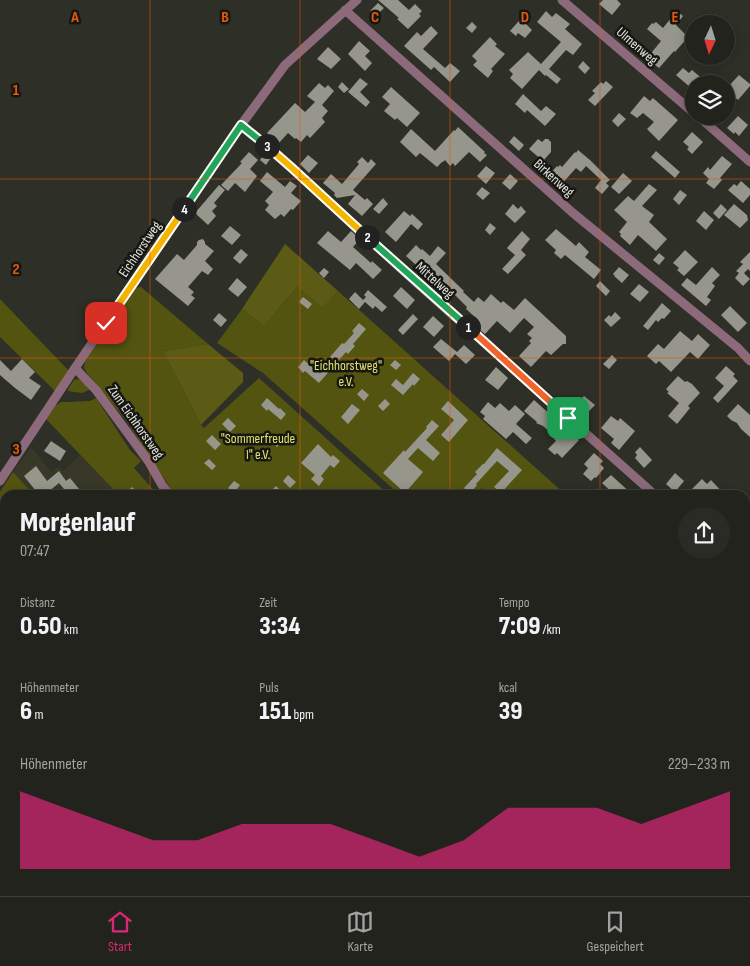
<!DOCTYPE html>
<html lang="de">
<head>
<meta charset="utf-8">
<style>
	:root { --surface:#22231c; --page:#2a2b25; --text:#f1f3f6; --muted:#a2a4a3; --line:#3f403b; --accent:#db2777 }
	body { margin:0; font-family:"Sofia Sans Condensed",sans-serif; background:var(--page); color:var(--text); height:100vh; display:flex; flex-direction:column; font-size:19px; white-space:nowrap }
	* { box-sizing:border-box; margin:0 }
	p { font-size:16px; color:var(--muted) }
	.icon { flex:none; width:28px; height:28px; fill:none; stroke:currentColor; stroke-width:2; stroke-linecap:round; stroke-linejoin:round }
	.map { position:relative; flex:1; overflow:hidden }
	.sheet { position:absolute; left:0px; top:490px; width:750px; height:406px; display:flex; flex-direction:column; background:var(--surface); border-radius:15px 15px 0 0; box-shadow:0 2px 12px #0003,0 0 0 1px var(--line) }
	.sheet>* { flex:none }
	.needle { width:32px; rotate:184deg }
	.fabs { position:absolute; left:685px; top:15px; display:grid; gap:10px }
	.fabs a { display:grid; place-items:center; width:50px; height:50px; border-radius:50%; background:var(--surface); box-shadow:0 2px 12px #0003,0 0 0 1px var(--line); font-size:25px }
	.pin { position:absolute; display:grid; place-items:center; width:42px; height:42px; color:#fff; margin:-21px; border-radius:10px; box-shadow:0 2px 8px #0006 }
	.km { position:absolute; width:25px; height:25px; margin:-12px; border-radius:50%; background:#222; color:#fff; font-size:14px; line-height:25px; text-align:center }
	.round { display:grid; place-items:center; flex:none; width:52px; height:52px; border-radius:26px; background:var(--page) }
	.headline { display:flex; align-items:center; justify-content:space-between; height:85px; padding:0 20px }
	h1 { font-size:28px; font-weight:800; line-height:38px }
	.metrics { display:grid; grid-template-columns:repeat(3,1fr); gap:8px; height:85px; padding:5px 20px }
	.metrics div { display:grid; align-content:center }
	.metrics b { font-size:25px; font-weight:800 }
	.metrics small { font-size:14px; font-weight:400 }
	.metrics p { font-size:14px }
	.chart { height:140px; padding:10px 20px }
	.chart p { display:flex; justify-content:space-between }
	.chart svg { width:100%; height:90px; margin-top:5px; fill:var(--accent); opacity:.7 }
	.tab-bar { display:flex; justify-content:space-around; align-items:center; height:70px; border-top:1px solid var(--line); background:var(--surface); font-size:14px; color:var(--muted) }
	.tab-bar a { display:grid; justify-items:center; gap:2px }
	.tab-bar .on { color:var(--accent) }
	.map>svg:first-child { display:block }
	.built { fill:#373828 }
	.green { fill:#545411 }
	.forest { fill:#5b5b16 }
	.building { fill:#96968c }
	.lines { fill:none; stroke-linecap:round; stroke-linejoin:round }
	.street { stroke:#8c6a7b; stroke-width:9 }
	.split-1-casing { stroke:#fff; stroke-width:10 }
	.split-2-casing { stroke:#fff; stroke-width:10 }
	.split-3-casing { stroke:#fff; stroke-width:10 }
	.split-4-casing { stroke:#fff; stroke-width:10 }
	.split-5-casing { stroke:#fff; stroke-width:10 }
	.split-1 { stroke:#f0652b; stroke-width:6 }
	.split-2 { stroke:#22a559; stroke-width:6 }
	.split-3 { stroke:#f5b400; stroke-width:6 }
	.split-4 { stroke:#22a559; stroke-width:6 }
	.split-5 { stroke:#f5b400; stroke-width:6 }
	.grid { fill:none; stroke:#e8590c; stroke-width:1; stroke-opacity:0.55 }
	.labels { text-anchor:middle; dominant-baseline:central; stroke-width:5; stroke-linejoin:round; paint-order:stroke }
	.street-label { font-size:14px; fill:#e6e6e0; stroke:#161713 }
	.park-label { font-size:14px; fill:#e1e26d; stroke:#161713 }
	.grid-label { font-size:16px; text-anchor:middle; font-weight:bold; fill:#e8590c; stroke:#161713; stroke-width:5; stroke-linejoin:round; paint-order:stroke }
</style>
</head>
<body>
<div class="map">
<svg width="750" height="896" viewBox="0 0 750 896">
	<rect width="100%" height="100%" fill="#2e2f26"/>
	<path class="built" d="M31 447 51 472 58 467 63 471 80 455 112 488 104 495H34L13 472Z"/>
	<path class="green" d="M141 287 208 344 163 351 201 425 204 428 259 378 389 495H175L125 419 87 373 84 368 85 362 134 288Z
		M297 287 323 308 338 291 566 495H490L482 488 476 495H400L263 373 217 343 242 309 264 326Z
		M0 299 69 371 56 392 0 337Z
		M79 379 83 381 89 388V390L82 393 68 391V389L74 380Z
		M96 398 130 450 141 461 134 468 158 495H104L112 488 46 419 55 406 61 402H70L90 401Z
		M13 472 34 495H5V625L0 619V492Z
		M0 631 5 637V891H148L149 896H0Z
		M745 654 750 658V872L745 877Z
		M689 891H733L728 896H695Z"/>
	<path class="forest" d="M285 244 338 291 323 308 297 287 264 326 242 309Z
		M208 344 243 373V382L201 425 163 351Z
		M148 891H214L218 896H149Z
		M224 891H369L372 896H227Z
		M405 891H629L635 896H400Z"/>
	<path class="building" d="M378 0H398L409 10 415 4 422 11 419 14 421 16 408 29 397 19 399 18Z
		M603 0H617L621 4 612 15 599 4Z
		M378 3 384 8 376 16 370 11Z
		M675 10 683 16 676 25 688 37 675 52 674 51 659 68 650 61 651 60 648 57 661 41 647 29 652 23 653 24 656 22 663 28 672 17 670 16Z
		M546 11 552 17 556 13 570 24 565 29 582 44 573 55 566 50 549 69 561 79 557 84 546 75 545 76 539 70 522 89 510 78 513 74 509 70 528 52 541 64 561 42 537 22Z
		M525 14 530 18 526 24 532 30 525 38 518 33 516 36 510 31Z
		M472 22 477 27 472 33 466 28Z
		M431 26 438 33 423 49 445 68 450 63 460 71 450 82 434 67 431 70 404 46 417 32 421 36Z
		M490 37 497 44 495 46 505 54 491 69 493 71 488 78 473 65 477 61 472 56Z
		M359 41 370 51 365 56 372 63 365 71 348 54Z
		M328 47 341 59 331 69 317 59Z
		M583 61 590 68 585 74 578 67Z
		M683 68 689 73 692 70 705 81 710 75 719 84H694L691 88 676 75Z
		M739 75 750 84V86L738 100 726 89Z
		M360 78 368 84 360 92 370 102 366 107 348 92Z
		M606 81 613 87 595 106 588 100 595 93 592 91 601 82 603 84Z
		M342 82 349 89 344 93 338 87Z
		M319 83 325 88 328 85 334 91 322 105 328 111 322 118 325 122 310 138 307 135 301 142 296 138 295 139 288 133 278 144 267 133 295 103 305 112 315 102 307 96Z
		M391 87 420 113 407 127 397 118 395 120 384 111 390 104 382 97Z
		M523 94 541 111 546 106 556 114 545 126 527 110 525 113 515 104Z
		M644 96 650 101 653 98 678 120 659 141 647 129 654 122 643 113 637 118 630 113Z
		M619 113 626 119 618 127 612 121Z
		M738 116 748 125 739 136 735 132 734 134 727 128Z
		M458 127 485 152 484 153 487 155 480 162 469 152 455 166 453 163 450 166 445 160 443 162H442L437 167 420 153 416 157 400 142 411 129 435 151 454 130 455 131Z
		M692 132 703 142 692 154 687 149 689 147 683 142Z
		M514 136 524 145 519 151 509 142Z
		M538 139 542 142 545 139H548L551 142V152L543 161 529 149Z
		M578 150 590 160 610 180 606 183 609 186 602 194 595 188 601 180 586 166 581 172 576 168 560 186 548 176 557 166 558 167 560 165 562 167 575 152 576 153Z
		M656 151 680 172 675 178 651 157Z
		M249 152 258 160 250 169 257 176 245 192 235 183 228 191 221 185 242 163 240 162Z
		M264 154 270 159 266 165 260 160Z
		M308 155 318 163 309 173 300 164Z
		M722 156 732 164 720 178 722 180 714 189 706 183 709 179 703 173 708 167 710 170Z
		M362 157 368 163 371 159 376 164 353 190 365 200 367 198 373 204 362 216 348 204 355 195 337 198 334 195 335 193 323 183 331 174 342 184 359 164 357 162Z
		M486 166 495 173 486 184 477 176Z
		M267 172 285 187 290 181 297 186 291 193 301 201 293 210 291 209 284 217 281 214 275 219 265 210 269 205 265 201 273 192 260 181Z
		M623 173 632 181 619 194 611 187Z
		M510 174 518 181 510 190 502 183Z
		M741 181 750 189V195L743 203 728 190 734 184 737 186Z
		M649 184 657 190 642 206 654 215 649 222 667 239 656 251 638 235 630 245 620 236 621 234 619 232 627 222 614 210 628 196 634 201Z
		M219 185 225 190 214 203 217 206 212 211 216 216 208 225 195 213Z
		M482 187 490 193 483 200 476 194Z
		M680 190 687 195 679 205 673 199Z
		M383 198 388 204 379 214 373 209Z
		M513 204 518 209 521 206 526 212 515 223 505 214Z
		M721 204 727 210 719 219 713 213Z
		M734 204 747 215 748 220 740 228 724 215Z
		M404 211 410 216 412 214 423 224 418 230 411 224 396 242 385 232Z
		M704 211 714 220 706 230 696 221Z
		M490 223 496 228 490 235 485 230Z
		M230 226 241 235 232 245 221 236Z
		M556 229 576 246 579 242 589 252 585 257 601 270 594 279 565 255 561 259 554 253 556 250 545 240Z
		M328 231 341 242 351 231 360 239 353 247 371 263 372 261 382 270 373 279 356 263 350 270 317 243Z
		M522 231 530 239 521 250 526 255 508 274 502 269 515 255 507 248Z
		M203 239 205 242V244L214 251 205 261 213 269 208 275 202 271 188 287 194 292 191 295 195 298 188 306 155 279 177 254 184 260 197 245V242L199 240Z
		M416 245 421 250 422 249 430 256 438 246 446 253 436 264 464 291 463 292 474 302 478 297 484 302 491 294 501 303 503 301 514 310 525 298 566 336V344H563L551 355 546 351 531 367 519 356 531 343 529 341 532 338 527 334 534 327 524 318 510 333 497 321 485 334 471 323 476 318 466 309 467 307 454 294 451 297 428 276 430 274 429 273 430 271 419 261 416 265 406 256Z
		M241 249 248 255 240 264 233 258Z
		M685 250 698 262 684 276 677 270 679 268 673 263Z
		M750 252V271L748 269 744 273 750 279 743 286 735 278 739 273 736 271 743 264 740 262Z
		M659 253 665 258 659 265 653 260Z
		M619 267 629 275 622 283 614 276H615L613 274Z
		M712 267 720 275 712 283 715 286 707 297 711 300 706 306 681 285 687 278 696 285Z
		M324 268 329 272 324 278 319 273Z
		M237 278 247 287 238 297 228 289Z
		M600 281 610 291 606 296 596 286Z
		M639 284 649 292 640 302 630 294Z
		M401 287 415 300 407 309 393 296Z
		M368 290 387 307 382 312 375 306 373 309 365 302 359 309 349 299 355 292 363 300 366 297 364 295Z
		M303 297 312 304 308 309 299 302Z
		M662 303 671 311 664 319 662 318 658 322 656 320 648 330 643 326Z
		M730 306 747 323 738 332 721 315Z
		M615 312 621 318 611 327 604 320 609 315 611 317Z
		M219 313 227 320 221 327 213 320Z
		M413 314 418 319 403 335 398 330Z
		M433 316 444 326 434 337 423 327Z
		M359 323 366 329 353 344 355 346 348 354 346 352 319 383 305 371 303 373 298 367 304 360 316 371 318 369 319 370 342 343 344 344 354 333 352 331Z
		M680 331 692 341 698 334 710 345 698 359 690 352 671 372 659 361 656 364 647 356 658 344 664 349Z
		M441 339 457 352 464 345 475 355 466 364 455 354 449 361 433 347Z
		M612 355 617 360 609 369 603 364Z
		M22 359 35 372 29 378 41 386 31 400 15 388 0 375V360L11 371Z
		M395 360 401 365 396 370 390 365Z
		M726 366 735 374 733 376 738 381 718 403 713 398 724 386 715 378Z
		M496 367 508 378 498 390 485 380Z
		M413 373 420 379 414 386 413 384 403 395 391 385 396 379 403 385Z
		M678 376 685 382 687 381 692 384 700 393 688 406 690 408 677 424 668 416 679 403 667 393 669 392 666 389Z
		M362 389 369 395 364 401 357 394Z
		M584 396 595 405 586 414 576 405Z
		M267 398 279 409 280 408 286 414 281 420 268 409 267 411 261 405Z
		M385 399 390 404 383 411 378 406Z
		M534 400 552 416 548 421 566 437 570 432 579 440 562 458 557 453 555 455 548 449 556 441 554 439 556 437 543 426 536 423 537 422 524 411Z
		M448 401 468 420 449 442 441 435 454 420 441 409Z
		M488 402 495 408 500 403 509 411 515 405 525 414 516 424 532 438 526 444 513 432 506 439 483 419 485 416 480 412Z
		M352 404 360 410 348 424 341 417Z
		M738 404 750 415V437L741 429 737 423 731 420 727 416Z
		M611 416 618 421 620 418 635 431 619 450 611 443 614 439 601 428Z
		M228 418 236 426 230 432 222 424Z
		M432 420 439 426 426 440 440 453 433 461 418 448 408 459 423 472 405 493 383 473 404 450 405 452 427 428 426 427Z
		M212 435 221 444 215 450 206 441Z
		M276 436 282 441 277 447 271 442Z
		M51 441 66 451 60 461 44 451Z
		M318 444 331 457 333 455 340 461 334 468 330 465 321 476 324 479 319 486 311 479 315 475 301 463Z
		M640 447 652 460 644 468 635 458 637 455 635 452Z
		M497 448 522 470 501 493 494 487 509 471 497 461 476 484 477 485 470 494 464 488 477 474 475 472 483 464H484Z
		M594 453 603 461 600 464 604 468 596 478 595 477 591 481 583 474 588 468 584 464Z
		M209 459 216 466 212 470 204 463Z
		M36 466 47 481 59 471 66 481 70 478 84 495H69L59 483 48 492 51 495H39L24 476Z
		M675 473 684 481 675 492 666 484Z
		M288 475 296 482 290 488 283 481Z
		M611 475 633 495H615L602 483Z
		M702 479 707 484 711 480 725 495H697L691 490Z
		M234 481 240 485 234 493 228 488Z
		M276 486 281 491 278 495H276L271 491Z
		M132 487 140 495H123Z"/>
	<g class="lines">
		<path class="street" d="M562 0 694 113
			M345 10 573 213 738 348 750 361
			M698 116 750 162
			M241 125 292 168 409 276 655 495
			M75 368 96 390 149 462 162 485 170 495
			M0 481 75 368 241 125 285 65 357 0
			M745 576 750 581
			M0 625 5 631
			M218 891 222 896
			M687 891 692 896"/>
	</g>
	<g class="lines">
		<g class="split-1-casing">
			<path id="split-1" d="M468 327 568 418"/>
		</g>
		<g class="split-2-casing">
			<path id="split-2" d="M367 237 468 327"/>
		</g>
		<g class="split-3-casing">
			<path id="split-3" d="M267 146 292 168 367 237"/>
		</g>
		<g class="split-4-casing">
			<path id="split-4" d="M184 209 241 125 267 146"/>
		</g>
		<g class="split-5-casing">
			<path id="split-5" d="M106 323 184 209"/>
		</g>
		<use href="#split-1" class="split-1"/>
		<use href="#split-2" class="split-2"/>
		<use href="#split-3" class="split-3"/>
		<use href="#split-4" class="split-4"/>
		<use href="#split-5" class="split-5"/>
	</g>
	<path class="grid" d="M150 0V495M300 0V495M450 0V495M600 0V495M0 179H750M0 358H750M0 538H5M745 538H750M0 717H5M745 717H750M150 891V896M300 891V896M450 891V896M600 891V896"/>
	<g class="labels">
		<g class="street-label">
			<text transform="translate(637 46) rotate(41)">Ulmenweg</text>
			<text transform="translate(554 178) rotate(42)">Birkenweg</text>
			<text transform="translate(140 249) rotate(-56)">Eichhorstweg</text>
			<text transform="translate(435 280) rotate(42)">Mittelweg</text>
			<text transform="translate(136 422) rotate(55)">Zum Eichhorstweg</text>
		</g>
		<g class="park-label">
			<text x="346" y="365">"Eichhorstweg"<tspan x="346" dy="16">e.V.</tspan></text>
			<text x="258" y="438">"Sommerfreude<tspan x="258" dy="16">I" e.V.</tspan></text>
		</g>
	</g>
	<g class="grid-label">
		<text x="75" y="22">A</text>
		<text x="225" y="22">B</text>
		<text x="375" y="22">C</text>
		<text x="525" y="22">D</text>
		<text x="675" y="22">E</text>
		<text x="16" y="95">1</text>
		<text x="16" y="274">2</text>
		<text x="16" y="454">3</text>
	</g>
</svg>
<div class="fabs">
<a><svg class="needle" viewBox="-14 -14 28 28"><path d="M0-13l5 13h-10z" fill="#e53935"/><path d="M0 13l5-13h-10z" fill="#a2a4a3"/></svg></a>
<a><svg class="icon" aria-label="layers" viewBox="0 0 24 24"><path d="M12 4l9 5-9 5-9-5zM3 14l9 5 9-5"/></svg></a>
</div>
<div class="pin" style="left:568px;top:418px;background:#1e9e55"><svg class="icon" aria-label="arrive" viewBox="0 0 24 24"><path d="M6 21V4h12l-3 4 3 4H6"/></svg></div>
<div class="pin" style="left:106px;top:323px;background:#d93025"><svg class="icon" aria-label="check" viewBox="0 0 24 24"><path d="M5 12l5 5 9-10"/></svg></div>
<b class="km" style="left:468px;top:327px">1</b>
<b class="km" style="left:367px;top:237px">2</b>
<b class="km" style="left:267px;top:146px">3</b>
<b class="km" style="left:184px;top:209px">4</b>
<section class="sheet">
<div class="headline"><div><h1>Morgenlauf</h1><p>07:47</p></div><a class="round"><svg class="icon" aria-label="share" viewBox="0 0 24 24"><path d="M12 15V3M7 8l5-5 5 5M5 13v7h14v-7"/></svg></a></div>
<div class="metrics">
<div><p>Distanz</p><b>0.50<small> km</small></b></div>
<div><p>Zeit</p><b>3:34</b></div>
<div><p>Tempo</p><b>7:09<small> /km</small></b></div>
</div>
<div class="metrics">
<div><p>Höhenmeter</p><b>6<small> m</small></b></div>
<div><p>Puls</p><b>151<small> bpm</small></b></div>
<div><p>kcal</p><b>39</b></div>
</div>
<div class="chart"><p><span>Höhenmeter</span>229–233 m</p>
<svg viewBox="0 0 160 44" preserveAspectRatio="none"><path d="M0 44V6L10 14L20 22L30 30L40 30L50 22L60 22L70 22L80 30L90 38L100 30L110 14L120 14L130 14L140 22L150 14L160 6V44z"/></svg>
</div>
</section>
</div>
<nav class="tab-bar">
<a class="on"><svg class="icon" aria-label="home" viewBox="0 0 24 24"><path d="M3 11l9-7 9 7M6 9v11h12V9"/></svg>Start</a>
<a><svg class="icon" aria-label="map" viewBox="0 0 24 24"><path d="M3 6l6-2 6 2 6-2v14l-6 2-6-2-6 2zM9 4v14M15 6v14"/></svg>Karte</a>
<a><svg class="icon" aria-label="saved" viewBox="0 0 24 24"><path d="M7 4h10v16l-5-4-5 4z"/></svg>Gespeichert</a>
</nav>
</body>
</html>
